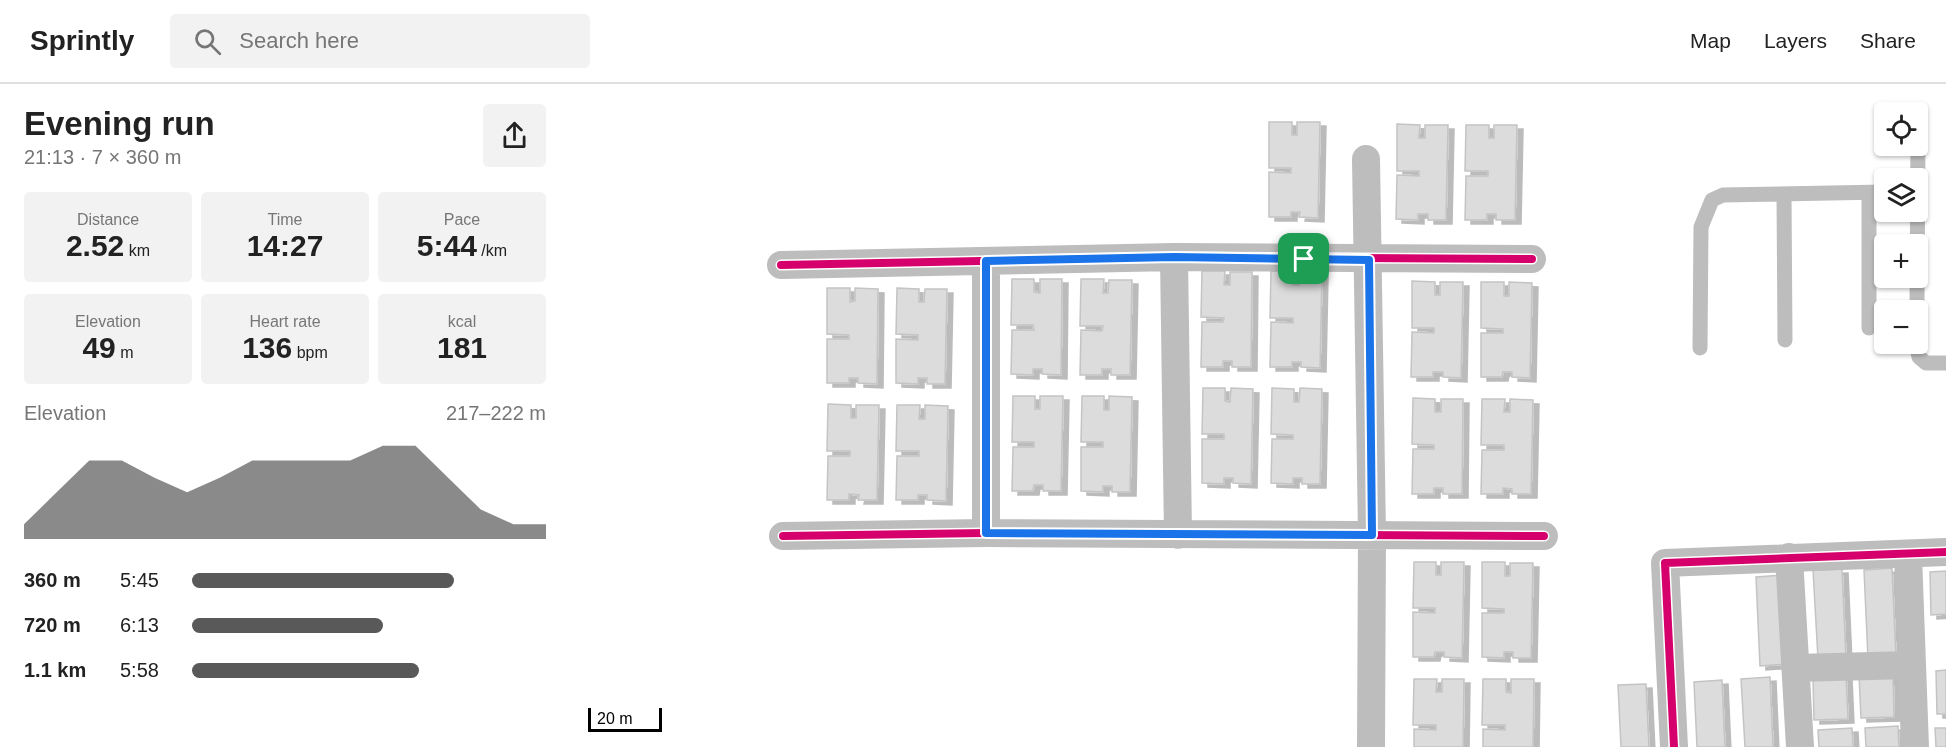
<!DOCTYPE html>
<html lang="en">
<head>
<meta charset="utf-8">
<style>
	:root { --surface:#fff; --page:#f2f2f2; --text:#222; --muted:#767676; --line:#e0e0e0; --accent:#595959 }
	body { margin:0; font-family:Arial,sans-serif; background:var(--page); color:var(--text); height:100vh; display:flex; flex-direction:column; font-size:22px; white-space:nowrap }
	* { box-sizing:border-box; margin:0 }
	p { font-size:20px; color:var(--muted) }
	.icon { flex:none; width:33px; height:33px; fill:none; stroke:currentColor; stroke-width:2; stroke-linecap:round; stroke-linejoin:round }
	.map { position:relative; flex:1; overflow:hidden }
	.panel { display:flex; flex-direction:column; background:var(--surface); width:570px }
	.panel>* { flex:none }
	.controls { position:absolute; left:1304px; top:18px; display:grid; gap:12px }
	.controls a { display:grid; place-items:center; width:54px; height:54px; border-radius:6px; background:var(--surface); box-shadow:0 2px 4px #0004; font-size:30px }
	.scale { position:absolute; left:18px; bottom:15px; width:74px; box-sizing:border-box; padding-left:6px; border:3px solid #000; border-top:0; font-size:16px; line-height:21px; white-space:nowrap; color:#000; -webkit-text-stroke:4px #fff; paint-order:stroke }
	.pin { position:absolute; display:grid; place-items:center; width:51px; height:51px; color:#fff; margin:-26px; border-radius:12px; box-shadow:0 3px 9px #0006 }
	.round { display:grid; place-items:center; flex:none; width:63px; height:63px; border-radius:6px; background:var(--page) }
	.headline { display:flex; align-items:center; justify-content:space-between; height:102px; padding:0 24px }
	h1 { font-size:33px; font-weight:700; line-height:45px }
	.metrics { display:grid; grid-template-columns:repeat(3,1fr); gap:9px; height:102px; padding:6px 24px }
	.metrics div { display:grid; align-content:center; border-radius:6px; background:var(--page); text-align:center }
	.metrics b { font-size:30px; font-weight:700 }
	.metrics small { font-size:16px; font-weight:400 }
	.metrics p { font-size:16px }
	.chart { height:168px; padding:12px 24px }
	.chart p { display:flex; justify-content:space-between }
	.chart svg { width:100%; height:108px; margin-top:6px; fill:var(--accent); opacity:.7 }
	ul { padding:0 24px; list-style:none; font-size:20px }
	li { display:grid; grid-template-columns:96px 72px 1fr; align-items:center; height:45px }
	li i { height:15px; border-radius:8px; background:var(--accent) }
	header { display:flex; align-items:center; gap:36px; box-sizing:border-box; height:84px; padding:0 30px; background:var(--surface); border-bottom:2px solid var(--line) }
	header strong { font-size:28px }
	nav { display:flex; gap:33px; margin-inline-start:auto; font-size:21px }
	.search { width:420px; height:54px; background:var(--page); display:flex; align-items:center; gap:15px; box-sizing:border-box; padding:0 21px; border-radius:6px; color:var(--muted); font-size:22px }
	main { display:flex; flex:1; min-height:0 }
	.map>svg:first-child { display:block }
	.building { fill:#dcdcdc; stroke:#c4c4c4; stroke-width:1.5; filter:url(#shadow) }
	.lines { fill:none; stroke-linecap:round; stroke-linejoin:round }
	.service { stroke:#bdbdbd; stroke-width:15 }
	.minor { stroke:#bdbdbd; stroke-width:28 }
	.cycleway-casing { stroke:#fff; stroke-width:11 }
	.cycleway { stroke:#d6006c; stroke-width:8 }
	.route-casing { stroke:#fff; stroke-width:12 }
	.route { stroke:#1a73e8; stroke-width:8 }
</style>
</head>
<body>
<header>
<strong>Sprintly</strong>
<div class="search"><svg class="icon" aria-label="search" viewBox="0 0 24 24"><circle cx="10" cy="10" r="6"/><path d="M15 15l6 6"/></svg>Search here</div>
<nav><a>Map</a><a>Layers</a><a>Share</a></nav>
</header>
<main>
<section class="panel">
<div class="headline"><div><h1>Evening run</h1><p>21:13 · 7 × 360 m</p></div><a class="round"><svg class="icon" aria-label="share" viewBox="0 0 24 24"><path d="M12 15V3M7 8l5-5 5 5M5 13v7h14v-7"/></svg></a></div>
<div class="metrics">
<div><p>Distance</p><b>2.52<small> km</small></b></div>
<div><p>Time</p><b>14:27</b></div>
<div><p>Pace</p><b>5:44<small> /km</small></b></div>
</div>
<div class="metrics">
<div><p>Elevation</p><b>49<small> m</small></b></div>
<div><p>Heart rate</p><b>136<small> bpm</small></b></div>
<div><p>kcal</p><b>181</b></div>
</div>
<div class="chart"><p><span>Elevation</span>217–222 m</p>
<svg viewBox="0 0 160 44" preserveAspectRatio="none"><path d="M0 44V38L10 25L20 12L30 12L40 19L50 25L60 19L70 12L80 12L90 12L100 12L110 6L120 6L130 19L140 32L150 38L160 38V44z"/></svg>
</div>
<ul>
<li><b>360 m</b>5:45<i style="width:74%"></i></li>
<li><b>720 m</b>6:13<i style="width:54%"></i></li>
<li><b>1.1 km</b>5:58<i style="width:64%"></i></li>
</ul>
</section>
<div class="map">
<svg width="1376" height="663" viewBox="0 0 1376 663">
	<defs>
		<filter id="shadow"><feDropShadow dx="6" dy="4" stdDeviation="0" flood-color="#0004"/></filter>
	</defs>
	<rect width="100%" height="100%" fill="#fff"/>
	<path class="building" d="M699 38H722V51H727V38H750L748 134 729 133 730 128H721V133H699V88L721 89V84H699Z
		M827 40 850 41 849 54H855V41H878L876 136H858V130H848V136L826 135 827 91 849 92V87H827Z
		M896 41H919V54H924V41H947L945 136H926V130H917V136H895L896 92H918V87H895Z
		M632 187H655L654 201H660V188H682L681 283H662V277H653V283H631L632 238H653L654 234 631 233Z
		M701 187 723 188V201H729V188H752L750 284 731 283V278H722V283H700L701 238 723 239V234H700Z
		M442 195H464V208L470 209V195H492L491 291 472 290V285H463V291L441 290 442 246H464L463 241H441Z
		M511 195H534L533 209H538L539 196H562L560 291H541V285H532V291H510L511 246 532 247 533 242H510Z
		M842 197 865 198V211H870V198H893L891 294 873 293V288H863V293H841L842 248 864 249V244H842Z
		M911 198H934V212H939V198L962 199 960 294 942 293V288H933L932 293H911V249H933V245L911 244Z
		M257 204H280V218L285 217V204L308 205 307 300 288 299V294H279V299H257V255H279V251L257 250Z
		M327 204 349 205V218H354L355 205H377L375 300H357V294H348V300L326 299V255L348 256V251L326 250Z
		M633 304H655V317L660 318 661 304 683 305 681 400 663 399V394H654V400L632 399V355H654V350H632Z
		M702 304 724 305V318H729L730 304 752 305 750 400H732V394H723V400L701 399 702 355H723V351L701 350Z
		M443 312H465V325H470V312H493L491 407H473V401H464L463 407H442L443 363H464V358H442Z
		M512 312H534V326H539V312L562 313 560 408H542V402H533V408L511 407V363H533V358H511Z
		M843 314 865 315V328H871V315H893L892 410H873V404H864V410H842L843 365H864V361L842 360Z
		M912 315H935L934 328H940V315L963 316 961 410H942V405L933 404V410H911L912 366H934V361H911Z
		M258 320 281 321V334H286V321H309L307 416H288L289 411 279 410V416H257L258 372H280V367H257Z
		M327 321H350L349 335H355V321L378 322 376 417 357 416V411H348V416H326L327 372H349V367H326Z
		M844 478H866V491H871V478H894L892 574 874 573V568H865L864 573H843V528L865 529V524H843Z
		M912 478H935V492H940V479H963L961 574H943V568H934V574L912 573V529H934V525L912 524Z
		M1322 484 1326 573 1298 575 1294 486Z
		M1272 485 1276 574 1248 575 1243 486Z
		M1376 487V530L1361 531 1360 488Z
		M1214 491 1218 580 1190 582 1186 493Z
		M1376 586V630H1367L1366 587Z
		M1323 589 1324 633 1291 634 1289 591Z
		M1276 591 1278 635 1244 636 1243 593Z
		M1200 593 1203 663H1175L1171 595Z
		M844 595H867L866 608H872V595H894L893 663H844V645L866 646V641H843Z
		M913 595H936V608L941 609V595H964L963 663H913V645L935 646V641H912Z
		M1152 596 1155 663H1127L1124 598Z
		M1076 600 1079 663H1051L1048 601Z
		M1328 642 1329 663H1296L1295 644Z
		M1282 644 1283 663H1249L1248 646Z
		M1365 644H1376V663H1366Z"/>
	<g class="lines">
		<path class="service" d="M1214 110 1215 256
			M1347 226 1348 51
			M1299 244V109
			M1346 260 1349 273 1356 279H1376
			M1130 264 1131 143 1142 116 1153 111 1314 108"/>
		<path class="minor" d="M796 75 802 451 801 663
			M604 173 608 451
			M416 177V449
			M211 181 604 173 962 175
			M213 452 416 449 974 452
			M1338 471 1345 663
			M1219 473 1230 663
			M1226 584 1340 581
			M1104 663 1095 479 1376 468"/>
		<g class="cycleway-casing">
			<path id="cycleway" d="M211 181 604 173 962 175
				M213 452 416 449 974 452
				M1104 663 1095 479 1376 468"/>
		</g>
		<use href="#cycleway" class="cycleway"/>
	</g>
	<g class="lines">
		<g class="route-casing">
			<path id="route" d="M604 173 799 176 802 451 416 449V177Z"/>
		</g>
		<use href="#route" class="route"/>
	</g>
</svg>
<div class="controls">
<a><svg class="icon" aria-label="locate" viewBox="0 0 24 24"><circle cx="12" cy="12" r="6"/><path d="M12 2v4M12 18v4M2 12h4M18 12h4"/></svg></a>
<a><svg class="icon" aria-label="layers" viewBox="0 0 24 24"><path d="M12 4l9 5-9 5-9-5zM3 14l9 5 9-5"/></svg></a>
<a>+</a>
<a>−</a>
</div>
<div class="scale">20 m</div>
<div class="pin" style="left:734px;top:175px;background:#1e9e55"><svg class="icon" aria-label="arrive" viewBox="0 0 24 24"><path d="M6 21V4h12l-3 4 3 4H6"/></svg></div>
</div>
</main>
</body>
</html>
